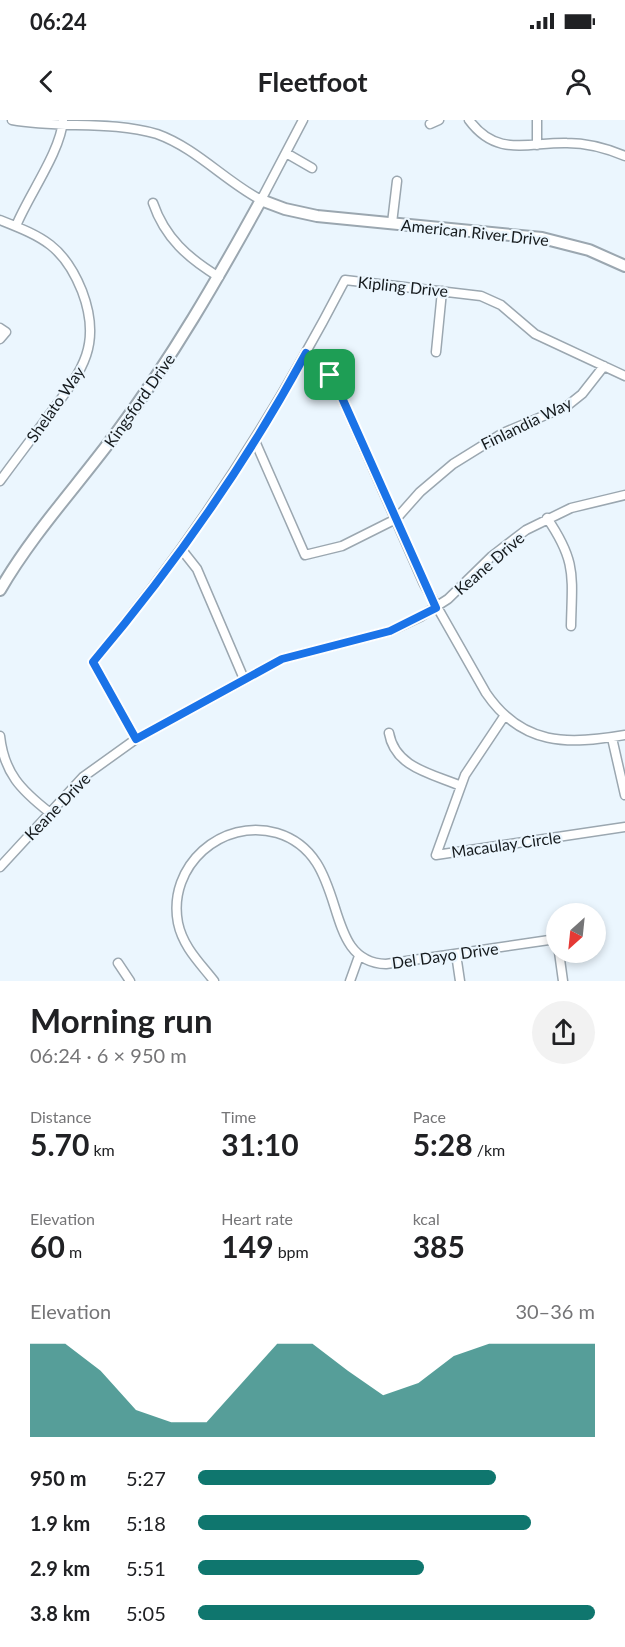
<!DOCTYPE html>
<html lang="en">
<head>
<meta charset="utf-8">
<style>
	:root { --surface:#fff; --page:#f2f2f2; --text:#202124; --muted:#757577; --accent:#0f766e }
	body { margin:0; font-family:Lato,sans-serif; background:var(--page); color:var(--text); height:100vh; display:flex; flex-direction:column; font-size:22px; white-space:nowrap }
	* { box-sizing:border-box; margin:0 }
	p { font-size:20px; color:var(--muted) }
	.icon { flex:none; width:33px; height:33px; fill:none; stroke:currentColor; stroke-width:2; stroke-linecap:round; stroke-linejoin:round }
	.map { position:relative; height:861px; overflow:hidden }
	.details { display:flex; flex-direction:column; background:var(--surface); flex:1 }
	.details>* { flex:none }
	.needle { width:39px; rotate:207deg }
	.fabs { position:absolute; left:546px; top:783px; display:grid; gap:12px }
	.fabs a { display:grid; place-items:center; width:60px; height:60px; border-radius:50%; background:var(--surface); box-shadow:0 3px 9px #0003; font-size:30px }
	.pin { position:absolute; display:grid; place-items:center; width:51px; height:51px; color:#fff; margin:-26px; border-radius:12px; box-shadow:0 3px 9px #0006 }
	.round { display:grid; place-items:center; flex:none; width:63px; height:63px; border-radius:32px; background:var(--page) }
	.headline { display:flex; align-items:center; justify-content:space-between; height:102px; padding:0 30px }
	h1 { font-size:33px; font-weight:700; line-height:45px }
	.stats { display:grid; grid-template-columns:repeat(3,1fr); gap:9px; height:102px; padding:6px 30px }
	.stats div { display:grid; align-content:center }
	.stats b { font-size:30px; font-weight:700 }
	.stats small { font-size:16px; font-weight:400 }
	.stats p { font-size:16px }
	.chart { height:168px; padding:12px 30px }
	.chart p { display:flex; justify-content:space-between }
	.chart svg { width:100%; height:108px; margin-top:6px; fill:var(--accent); opacity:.7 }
	ul { padding:0 30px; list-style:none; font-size:20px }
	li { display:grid; grid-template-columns:96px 72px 1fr; align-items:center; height:45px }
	li i { height:15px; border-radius:8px; background:var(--accent) }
	.status { display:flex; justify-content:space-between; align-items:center; height:42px; padding:0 30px; background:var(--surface); direction:ltr }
	.status svg { height:16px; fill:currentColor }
	header { display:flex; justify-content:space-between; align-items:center; height:78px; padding:0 30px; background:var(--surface); font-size:27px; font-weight:700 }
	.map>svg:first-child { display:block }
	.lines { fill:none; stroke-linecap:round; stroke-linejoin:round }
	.minor-casing { stroke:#9ba7b0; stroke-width:11 }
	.tertiary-casing { stroke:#9ba7b0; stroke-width:14 }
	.minor { stroke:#fff; stroke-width:8 }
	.tertiary { stroke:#fff; stroke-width:10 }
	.route-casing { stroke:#fff; stroke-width:12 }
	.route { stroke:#1a73e8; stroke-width:8 }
	.labels { text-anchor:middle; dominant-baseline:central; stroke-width:4.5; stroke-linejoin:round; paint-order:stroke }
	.street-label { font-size:16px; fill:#151a1d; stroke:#ebf6fe }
</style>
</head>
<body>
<div class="status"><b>06:24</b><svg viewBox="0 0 49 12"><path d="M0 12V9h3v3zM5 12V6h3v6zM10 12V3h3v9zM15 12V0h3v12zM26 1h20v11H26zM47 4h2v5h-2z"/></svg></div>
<header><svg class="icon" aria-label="back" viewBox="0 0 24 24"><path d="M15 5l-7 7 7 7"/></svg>Fleetfoot<svg class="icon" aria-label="person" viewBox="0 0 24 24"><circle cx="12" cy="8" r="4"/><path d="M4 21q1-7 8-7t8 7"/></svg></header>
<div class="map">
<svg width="625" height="861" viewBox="0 0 625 861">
	<rect width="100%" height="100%" fill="#ebf6fe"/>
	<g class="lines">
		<g class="minor-casing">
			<path id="minor" d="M12 0C61 9 109 0 157 14 196 28 225 61 261 80L303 0
				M469 0C497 38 528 22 567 23 587 23 606 28 625 36
				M430 4 439 0
				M537 25V0
				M286 33 312 48
				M153 83C165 118 188 138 219 157
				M0 100C43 117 64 126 82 171 103 226 81 252 49 295 33 317 16 339 0 361
				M392 103 397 61
				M16 106C28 76 61 31 63 0
				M0 208 6 212 0 219
				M436 232 442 171
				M306 233 330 255 339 271 424 464 486 573C522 626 568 625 625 615
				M255 321 305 435 342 426 396 399 420 372 453 344 503 313 567 286 582 274 604 246
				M547 398C577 442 572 456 571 506
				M182 430 197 449 244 559
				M505 595 465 655 436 735 625 707
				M389 613C395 648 433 654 461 666
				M0 616C4 653 21 670 49 692
				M612 618 625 675
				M136 619 93 542C192 424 274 297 345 160L481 176 501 185 535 214 625 256
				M0 747 83 657 136 619 282 539 390 511 420 497 448 479 492 436 526 410 571 388 625 375
				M559 832 563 861
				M456 834 460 861
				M118 843 130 861
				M214 861C200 843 183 827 178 803 167 746 222 697 277 713 353 736 318 842 386 844L556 819
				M350 861 359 836"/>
		</g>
		<g class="tertiary-casing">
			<path id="tertiary" d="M0 470C33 413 78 365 117 312 172 238 217 160 261 80L285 89 317 96 542 118 589 130 625 146"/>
		</g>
		<use href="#minor" class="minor"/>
		<use href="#tertiary" class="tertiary"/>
	</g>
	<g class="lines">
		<g class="route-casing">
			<path id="route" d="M306 233 330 255 339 271 436 488 390 511 282 539 136 619 93 542C174 446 246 344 306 233Z"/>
		</g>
		<use href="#route" class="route"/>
	</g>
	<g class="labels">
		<g class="street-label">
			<text transform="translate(475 112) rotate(6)">American River Drive</text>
			<text transform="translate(403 166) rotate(6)">Kipling Drive</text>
			<text transform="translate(139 280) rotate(-55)">Kingsford Drive</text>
			<text transform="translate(55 284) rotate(-55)">Shelato Way</text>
			<text transform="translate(526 303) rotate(-26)">Finlandia Way</text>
			<text transform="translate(489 443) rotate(-41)">Keane Drive</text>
			<text transform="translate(57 686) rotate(-46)">Keane Drive</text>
			<text transform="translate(506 724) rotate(-8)">Macaulay Circle</text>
			<text transform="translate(445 835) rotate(-8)">Del Dayo Drive</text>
		</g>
	</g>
</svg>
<div class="fabs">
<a><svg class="needle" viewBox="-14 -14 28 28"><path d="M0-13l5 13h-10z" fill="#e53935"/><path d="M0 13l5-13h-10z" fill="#757577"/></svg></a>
</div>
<div class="pin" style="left:330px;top:255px;background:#1e9e55"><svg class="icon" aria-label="arrive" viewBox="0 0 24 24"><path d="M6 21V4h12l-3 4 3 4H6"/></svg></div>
</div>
<section class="details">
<div class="headline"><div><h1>Morning run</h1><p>06:24 · 6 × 950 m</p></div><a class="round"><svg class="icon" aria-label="share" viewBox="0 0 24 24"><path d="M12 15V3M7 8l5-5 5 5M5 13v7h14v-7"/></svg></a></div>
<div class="stats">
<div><p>Distance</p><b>5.70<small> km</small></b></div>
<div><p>Time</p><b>31:10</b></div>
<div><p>Pace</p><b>5:28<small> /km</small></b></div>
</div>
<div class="stats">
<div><p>Elevation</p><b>60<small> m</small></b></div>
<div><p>Heart rate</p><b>149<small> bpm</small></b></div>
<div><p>kcal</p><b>385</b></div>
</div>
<div class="chart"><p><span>Elevation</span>30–36 m</p>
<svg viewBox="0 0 160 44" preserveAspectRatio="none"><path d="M0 44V6L10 6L20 17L30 33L40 38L50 38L60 22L70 6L80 6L90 17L100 27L110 22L120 11L130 6L140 6L150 6L160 6V44z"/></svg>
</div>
<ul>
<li><b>950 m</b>5:27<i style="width:75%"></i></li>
<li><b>1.9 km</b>5:18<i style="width:84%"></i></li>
<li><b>2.9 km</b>5:51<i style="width:57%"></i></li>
<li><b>3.8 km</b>5:05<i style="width:100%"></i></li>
</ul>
</section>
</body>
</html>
